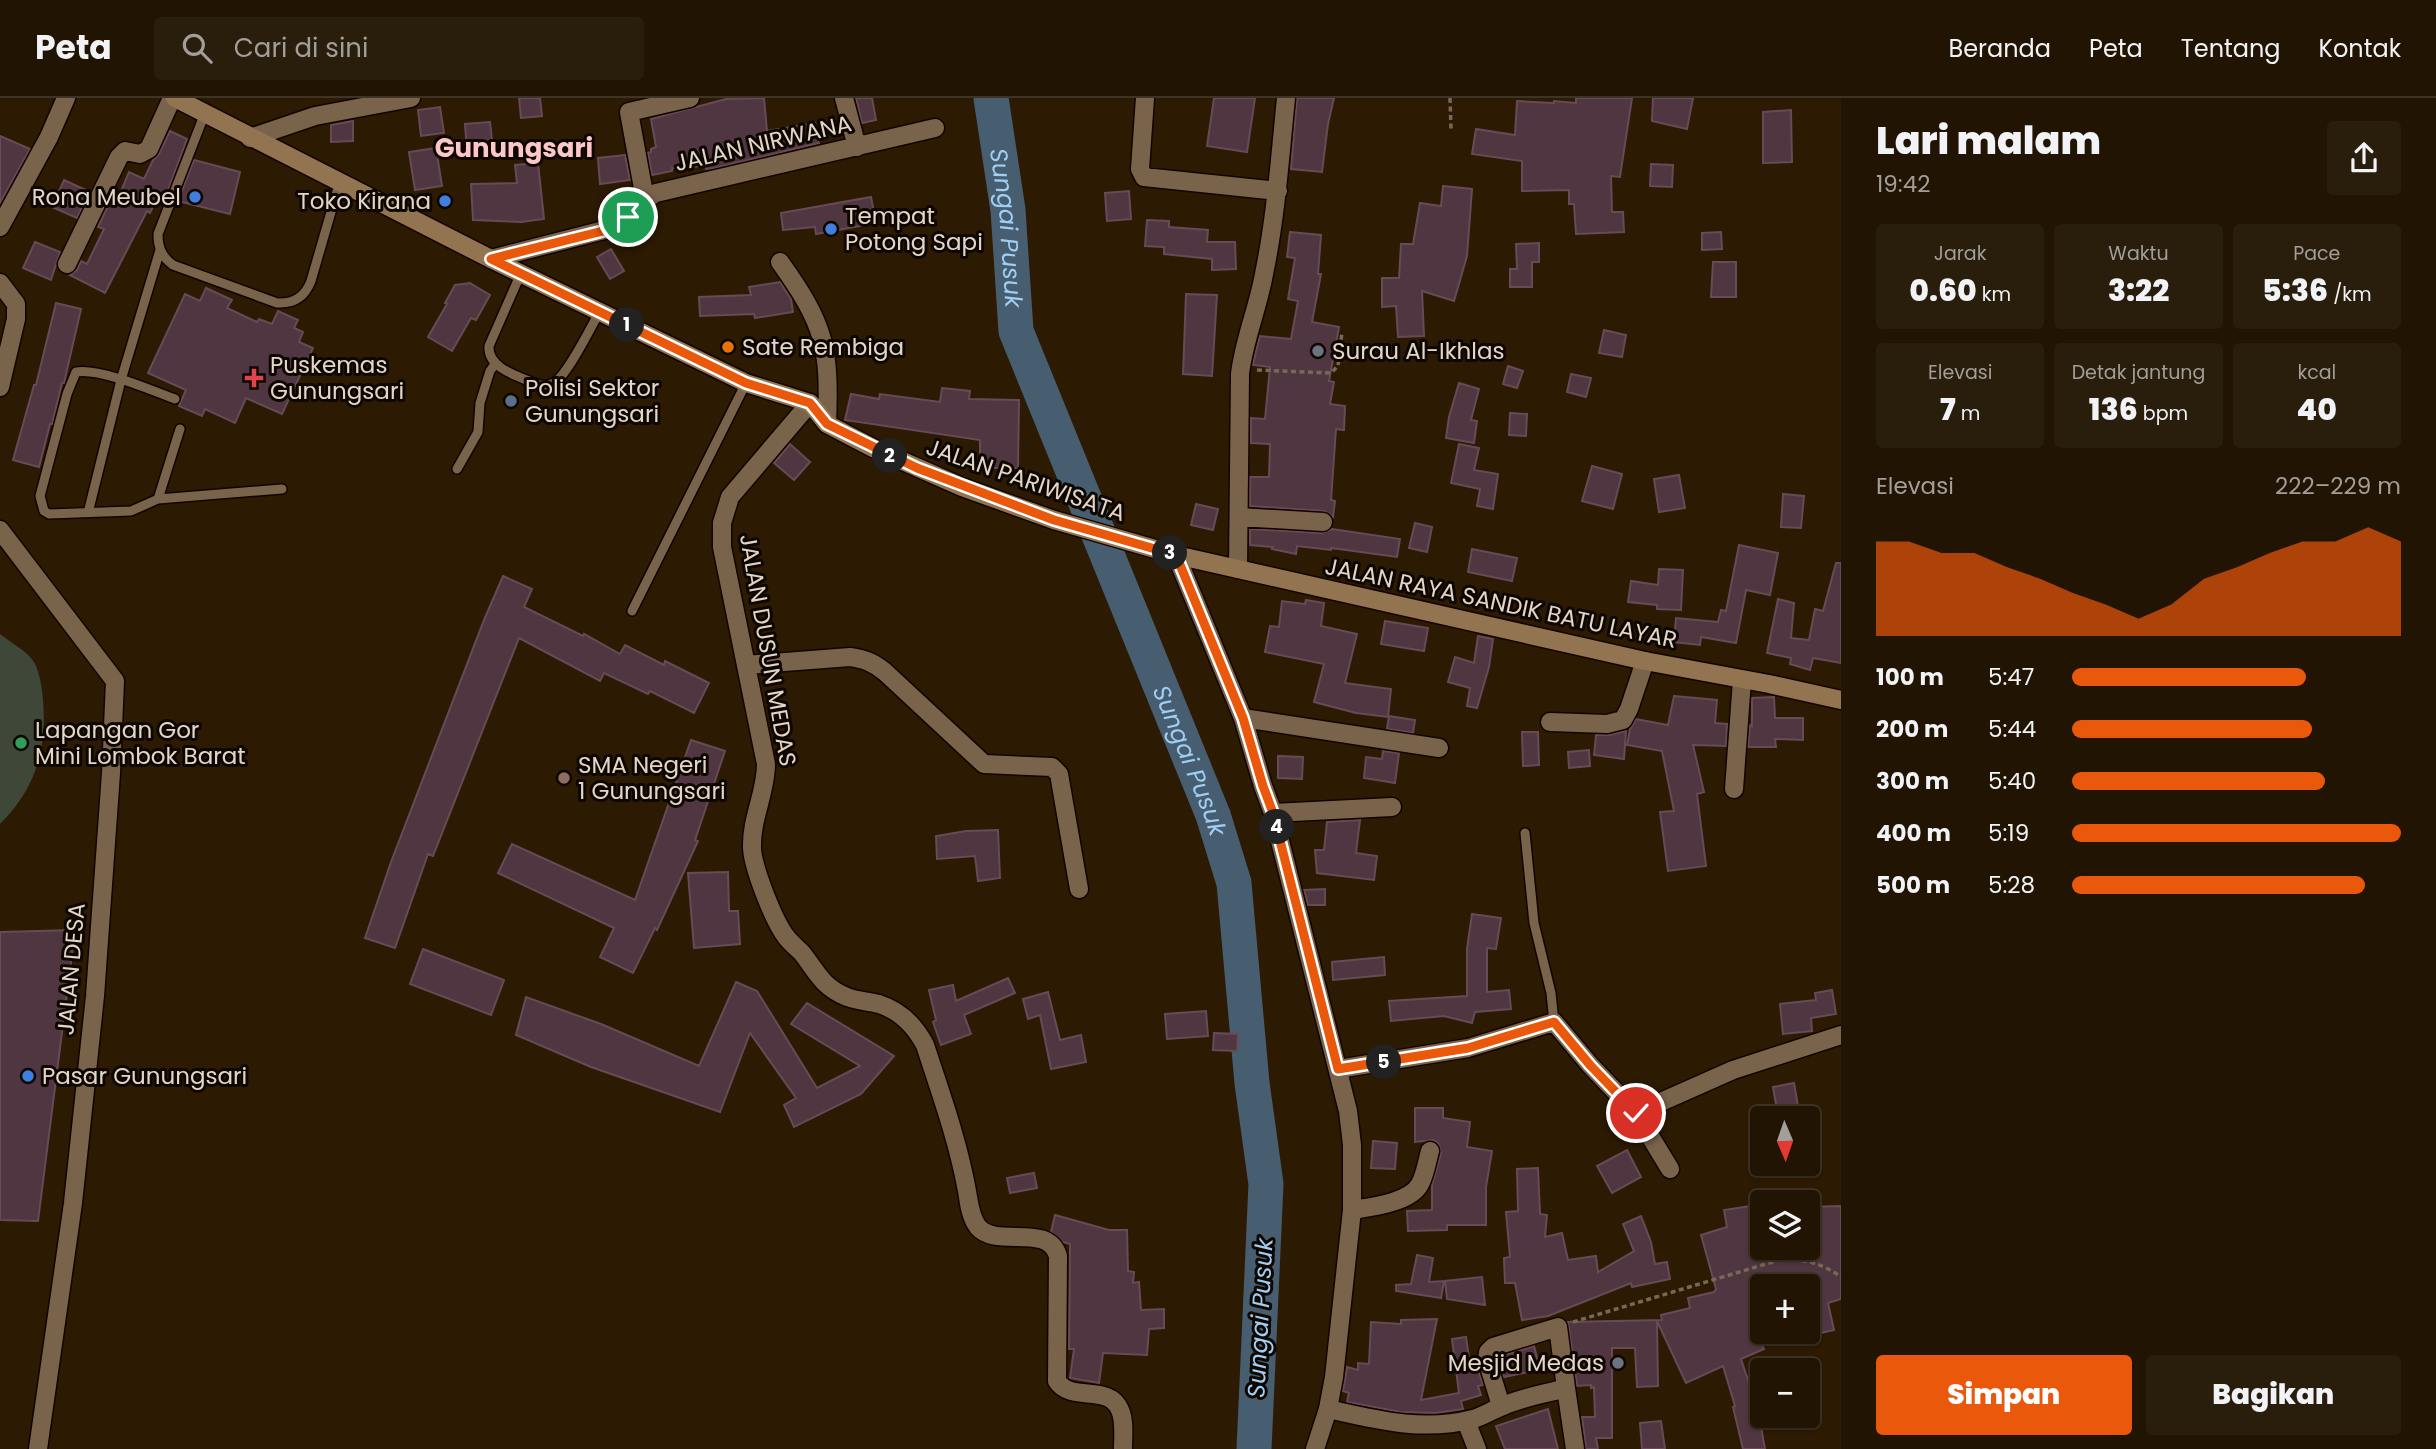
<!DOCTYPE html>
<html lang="id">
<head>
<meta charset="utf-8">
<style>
	:root { --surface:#211402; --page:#291d0c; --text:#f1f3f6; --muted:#a29e99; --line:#3e3324; --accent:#ea580c }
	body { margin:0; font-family:Poppins,sans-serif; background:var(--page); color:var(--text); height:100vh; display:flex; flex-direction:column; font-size:26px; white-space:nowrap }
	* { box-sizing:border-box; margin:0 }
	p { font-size:23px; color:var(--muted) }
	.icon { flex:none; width:38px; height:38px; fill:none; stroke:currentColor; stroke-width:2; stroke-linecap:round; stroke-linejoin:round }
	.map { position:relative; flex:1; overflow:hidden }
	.panel { display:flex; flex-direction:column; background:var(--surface); width:595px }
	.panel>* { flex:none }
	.needle { width:46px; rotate:178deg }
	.controls { position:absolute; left:1750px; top:1008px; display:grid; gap:14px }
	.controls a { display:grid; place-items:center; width:70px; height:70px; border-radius:7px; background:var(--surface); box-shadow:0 2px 5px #0004,0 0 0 2px var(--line); font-size:35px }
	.pin { position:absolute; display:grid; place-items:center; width:60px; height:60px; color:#fff; margin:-30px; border:4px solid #fff; border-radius:50%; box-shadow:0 2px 7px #0007 }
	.km { position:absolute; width:35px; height:35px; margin:-18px; border-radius:50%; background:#222; color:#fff; font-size:19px; line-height:35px; text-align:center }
	.round { display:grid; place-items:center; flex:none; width:74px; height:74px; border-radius:7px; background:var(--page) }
	.summary { display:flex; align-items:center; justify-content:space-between; height:119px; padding:0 35px }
	h1 { font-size:38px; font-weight:800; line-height:52px }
	.metrics { display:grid; grid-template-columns:repeat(3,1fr); gap:10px; height:119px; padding:7px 35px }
	.metrics div { display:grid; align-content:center; border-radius:7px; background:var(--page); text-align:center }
	.metrics b { font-size:30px; font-weight:800 }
	.metrics small { font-size:19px; font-weight:400 }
	.metrics p { font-size:19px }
	.chart { height:196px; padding:14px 35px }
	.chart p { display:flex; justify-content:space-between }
	.chart svg { width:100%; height:126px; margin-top:7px; fill:var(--accent); opacity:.7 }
	.action { display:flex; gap:14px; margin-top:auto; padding:14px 35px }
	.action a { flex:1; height:80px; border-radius:7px; background:var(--accent); color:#fff; font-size:28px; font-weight:800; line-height:80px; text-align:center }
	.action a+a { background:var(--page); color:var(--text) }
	ul { padding:0 35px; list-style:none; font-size:23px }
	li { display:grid; grid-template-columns:112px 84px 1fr; align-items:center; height:52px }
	li i { height:18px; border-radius:9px; background:var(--accent) }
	header { display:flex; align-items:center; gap:42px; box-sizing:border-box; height:98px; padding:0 35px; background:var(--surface); border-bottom:2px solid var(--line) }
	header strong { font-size:33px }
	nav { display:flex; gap:38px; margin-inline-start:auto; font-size:24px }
	.search { width:490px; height:63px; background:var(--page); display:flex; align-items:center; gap:18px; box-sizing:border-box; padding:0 24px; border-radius:7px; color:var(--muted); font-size:26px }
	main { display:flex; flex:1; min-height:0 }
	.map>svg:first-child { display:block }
	.garden { fill:#3f4739 }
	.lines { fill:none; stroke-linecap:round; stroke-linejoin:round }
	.river { stroke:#475e71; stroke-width:35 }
	.building { fill:#503641; stroke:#684a57; stroke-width:2 }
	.service-casing { stroke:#130400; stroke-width:12 }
	.minor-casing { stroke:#130400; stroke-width:21 }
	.tertiary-casing { stroke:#130400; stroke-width:21 }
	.secondary-casing { stroke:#130400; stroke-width:21 }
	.path { stroke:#786855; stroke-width:3.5; stroke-dasharray:5 3.5; stroke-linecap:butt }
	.service { stroke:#79634b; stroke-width:9 }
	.minor { stroke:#79634b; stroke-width:18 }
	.tertiary { stroke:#79634b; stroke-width:18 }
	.secondary { stroke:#927450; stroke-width:18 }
	.route-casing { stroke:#fff; stroke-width:14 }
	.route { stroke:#ea580c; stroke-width:9 }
	.shop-dot { fill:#3f7fe0; stroke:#0e0701; stroke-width:2.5 }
	.food-dot { fill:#e8710a; stroke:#0e0701; stroke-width:2.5 }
	.worship-dot { fill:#6b7280; stroke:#0e0701; stroke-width:2.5 }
	.health-dot { fill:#e0444e; stroke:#0e0701; stroke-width:2.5 }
	.service-dot { fill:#5c6f8a; stroke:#0e0701; stroke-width:2.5 }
	.leisure-dot { fill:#2e9e5b; stroke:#0e0701; stroke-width:2.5 }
	.education-dot { fill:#8d6e63; stroke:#0e0701; stroke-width:2.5 }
	.labels { text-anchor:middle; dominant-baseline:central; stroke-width:6; stroke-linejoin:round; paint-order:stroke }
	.street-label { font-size:23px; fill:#e3d6c9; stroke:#0e0701 }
	.poi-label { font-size:23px; fill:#e3d6c9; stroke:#0e0701; text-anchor:start }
	.water-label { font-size:24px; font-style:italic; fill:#a1cef4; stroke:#0e0701 }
	.quarter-label { font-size:26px; font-weight:bold; fill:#fcc7c8; stroke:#0e0701 }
</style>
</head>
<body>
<header>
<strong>Peta</strong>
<div class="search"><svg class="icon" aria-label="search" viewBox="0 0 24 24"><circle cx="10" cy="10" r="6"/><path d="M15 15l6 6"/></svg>Cari di sini</div>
<nav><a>Beranda</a><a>Peta</a><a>Tentang</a><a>Kontak</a></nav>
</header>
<main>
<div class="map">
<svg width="1841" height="1351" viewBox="0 0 1841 1351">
	<rect width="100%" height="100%" fill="#2c1a03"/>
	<path class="garden" d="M0 536C10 544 28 554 34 564 40 575 42 590 43 602 47 652 36 690 0 726Z"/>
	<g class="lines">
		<path class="river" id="s1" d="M991 0 1008 112 1016 233 1213 717 1234 785 1252 985 1266 1086 1254 1351"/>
	</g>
	<path class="building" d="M519 0H540L542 18 521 20Z
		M764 0 767 33 815 25 819 45 715 70 706 71 705 68 672 70V73L652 77 648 55 651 54V51L656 49 651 21 726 1Z
		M856 0H872L876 22 862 25Z
		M1214 0H1255L1247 54 1207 48Z
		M1297 0H1334L1328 26 1322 74 1291 71Z
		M1576 0H1632L1620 79 1611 78 1612 114H1623L1624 134 1576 136 1574 106H1569V92L1522 93V63L1472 56 1476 31 1515 37 1517 3 1554 5V3L1576 5Z
		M1653 0H1693L1687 31 1652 23Z
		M440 9 444 35 421 38 418 12Z
		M1791 12 1792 64 1763 65V14Z
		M353 23V43L331 44V27Z
		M490 24 493 51 467 53 465 26Z
		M170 33 187 41 165 100 158 98 150 115 147 113 105 195 70 177 77 172 81 163 87 166 104 131 98 129 110 103 116 105 129 74 144 81 153 62 159 56Z
		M0 38 30 51 0 105Z
		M436 50 442 88 415 92 409 54Z
		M625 57 630 82 600 86 598 60Z
		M194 62 240 74 230 116 178 103Z
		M538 65 544 121 521 124 473 122 471 86 517 85 515 67Z
		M1651 66 1673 67 1672 89 1650 88Z
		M64 82 90 94 77 120 52 109Z
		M1443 88 1472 91 1467 158 1454 203 1422 193 1424 238 1398 239 1396 208 1382 209V180H1399L1401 146H1413L1420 105 1441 108Z
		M1129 93 1131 121 1107 123 1105 95Z
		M871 99 876 125 816 136 815 129 783 132 781 115Z
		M1147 122 1169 123V129L1208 132 1207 144H1235L1236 171 1212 172V161L1164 156V149L1145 148Z
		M1290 134 1321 137 1318 176H1321L1312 224 1339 229 1329 283 1334 284 1330 306 1345 308 1344 332 1336 331 1331 402 1335 403 1333 419 1324 413 1250 408V379H1269L1270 346 1251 345V320L1265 321 1270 269 1253 267 1256 253 1260 238 1291 241 1298 203 1288 201 1295 160 1287 159Z
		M1721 134 1722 151 1702 152V135Z
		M35 144 60 154 51 182 23 170Z
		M1539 145V164H1532V189H1510V171H1517L1516 146Z
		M611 151 624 173 610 181 597 159Z
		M1713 164H1736V199H1711Z
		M780 184 791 201 793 214 755 220 754 216 700 218 699 199 751 197 749 189Z
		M470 185 490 197 476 222 471 220 452 253 428 239 447 206 445 205 455 187Z
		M206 190 232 202 227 210 257 224 259 221 272 226 278 213 298 222 294 230 303 234 299 244 313 250 282 316 246 300 235 325 205 311 202 318 179 308 186 292 148 275 185 196 200 203Z
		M1186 196 1217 197 1212 278 1183 276Z
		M56 205 81 211 64 285H62L52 326H50L39 369 13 362 34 287H36Z
		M1604 232 1626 237 1622 259 1599 255Z
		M1508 268 1523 273 1517 290 1503 286Z
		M1571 276 1591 280 1586 299 1567 294Z
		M1459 285 1479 291 1471 322 1477 323 1474 345 1446 340 1449 319Z
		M942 290 970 293 969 301 1019 302 1018 370H980V342L845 322 851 296 879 301 880 296 940 304Z
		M1510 315 1527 316 1526 338 1509 337Z
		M790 346 810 364 794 382 774 365Z
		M1459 346 1479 350 1474 372 1498 376 1493 411 1477 408 1480 391 1451 385Z
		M1592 368 1622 376 1613 411 1582 403Z
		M1679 377 1685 410 1659 414 1654 381Z
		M1783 396 1804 398 1801 430 1781 429Z
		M1196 406 1218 411 1213 432 1191 427Z
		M1415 425 1432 429 1427 454 1409 450Z
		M1250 431 1322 435 1332 431 1400 441 1397 459 1331 450V452L1297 448 1296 456 1272 451 1273 449 1250 447Z
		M1739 447 1778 455 1770 497 1746 492 1736 545 1701 539 1700 547 1674 544 1676 520 1718 524 1721 512 1726 513Z
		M1472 451 1517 460 1512 483 1468 474Z
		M1836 465H1841V565L1813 560 1810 572 1790 566 1791 560 1767 555 1778 501 1794 505 1791 540 1809 542 1815 511 1823 513Z
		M1659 471 1683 472 1681 512 1657 511V507L1628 504 1631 483 1658 487Z
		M503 478 532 491 524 509 583 538 584 536 620 556 625 547 664 567 665 563 709 585 694 615 650 593 648 596 604 575 600 583 519 540 433 758 428 756 395 850 365 840 391 764 484 522Z
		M1306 502 1324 505 1321 528 1357 536 1345 585 1391 591 1388 619 1356 615 1314 604 1324 566 1265 554 1270 528 1279 529 1282 503 1305 506Z
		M1385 523 1428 530 1424 553 1381 546Z
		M1478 538 1493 541 1489 569 1477 610 1467 608 1470 590 1448 584 1455 559 1474 565Z
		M1674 598 1717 602 1715 625 1727 626 1726 648 1693 647 1704 694 1697 696 1706 768 1668 773 1660 714 1674 713 1662 653 1627 647 1630 631 1636 621 1668 627Z
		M1774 599 1775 620H1803V642L1775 641 1776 649H1748L1750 627 1752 628V600Z
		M1389 618 1415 622 1413 635 1387 631Z
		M1626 633 1624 661 1594 657 1596 637H1609Z
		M1522 634H1538L1539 667 1523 668Z
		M691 642 725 653 695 742 698 743 657 832 655 830 633 875 600 859 614 830 498 775 512 746 635 802Z
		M1589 652 1590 668 1569 670 1568 654Z
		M1383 653 1399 655 1395 685 1364 680 1366 659 1382 661Z
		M1278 658 1303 659 1302 681 1278 680Z
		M1360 722 1356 755 1377 758 1374 782 1317 775 1315 752H1324L1327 724Z
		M998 732 1000 780 978 783 975 758 937 761 936 738 966 733Z
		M728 774 729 813H738L740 846 694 850 688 775Z
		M1325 791V807H1308L1304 792Z
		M1472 816 1501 820 1496 851 1487 850V894L1509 892 1511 911 1475 914 1472 925 1444 918 1391 923 1389 903 1467 898V851Z
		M75 832 38 1123 0 1122V834Z
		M423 851 504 882 491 917 410 886Z
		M1384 859 1385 877 1333 882 1332 864Z
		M1008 880 1015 895 964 917 971 936 941 947 933 924 936 922 929 892 953 887 956 903Z
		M736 884 757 893 817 990 860 968 791 926 807 905 894 958 861 996 794 1029 784 1007 796 1000 750 935 720 1014 591 969 516 937 526 899 601 926 699 968Z
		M1832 892 1836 916 1811 920 1812 933 1783 936 1780 906 1816 902 1815 895Z
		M1048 894 1060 942 1081 937 1086 964 1051 971 1040 917 1028 921 1023 901Z
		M1206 913 1208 938 1167 941 1165 916Z
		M1214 935 1238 936 1237 953 1213 952Z
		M1794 985 1799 1014 1778 1018 1773 989Z
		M1415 1010H1443V1020L1470 1024 1467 1049 1492 1053 1486 1089V1127H1447V1132L1408 1133 1407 1113 1432 1112V1087L1441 1055 1438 1045 1433 1042 1415 1044Z
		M1373 1043 1397 1045 1395 1071 1371 1070Z
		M1627 1052 1641 1079 1612 1095 1597 1068Z
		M1538 1070 1540 1116 1547 1117 1545 1139 1562 1135 1568 1162 1596 1158 1598 1174 1634 1153 1623 1126 1641 1118 1651 1144 1655 1166 1667 1164 1670 1181 1632 1189 1631 1185 1548 1218 1522 1222 1515 1185H1505L1504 1160 1510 1159 1506 1114 1518 1113 1517 1071Z
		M1034 1075 1037 1090 1010 1095 1007 1080Z
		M1750 1108 1751 1111 1762 1108V1150H1808V1109L1841 1108V1201L1828 1205 1834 1232 1808 1238V1188H1749L1762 1219V1234H1768L1770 1238 1759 1241 1764 1251 1741 1261 1758 1312 1765 1351H1743L1733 1309 1735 1308 1723 1268 1686 1285 1657 1223 1658 1288 1637 1289 1635 1250H1612V1340H1596L1598 1351H1586L1582 1319H1595L1594 1289 1591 1290V1287L1577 1288 1568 1224 1662 1222 1661 1217 1690 1210 1688 1200 1714 1194 1716 1191 1701 1137 1727 1129 1724 1112Z
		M1055 1117 1109 1132H1127L1128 1173 1134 1174 1133 1185 1139 1184 1141 1212 1164 1211V1230L1149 1231 1147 1257 1103 1255 1099 1285 1070 1280 1074 1251H1069L1070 1146 1063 1144 1051 1134Z
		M1417 1157 1433 1160 1429 1184 1444 1183 1441 1200 1396 1193V1187L1411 1186Z
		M1482 1179 1485 1207 1447 1201 1445 1183Z
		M1437 1221 1421 1302 1459 1295 1452 1241 1466 1239 1471 1273 1478 1271 1483 1287 1478 1288 1481 1297 1461 1303 1463 1311 1436 1315 1401 1314 1347 1304 1349 1295 1343 1293 1347 1269 1358 1272V1265L1369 1266 1371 1224 1401 1226V1222Z
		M1534 1248 1538 1263 1536 1264 1538 1272 1504 1279 1499 1263 1507 1261 1505 1257Z
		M1548 1311 1558 1351H1505L1496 1328Z
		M1661 1323 1665 1351H1642L1640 1325Z"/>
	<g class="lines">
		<g class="service-casing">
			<path id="service" d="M205 15 158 136C158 150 162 159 173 167L277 205C294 206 305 199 311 183L340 83
				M521 175 489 248C487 271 521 279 539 287 544 287 550 288 555 284 568 276 591 229 600 213
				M175 301C151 292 100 270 76 274L67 296 40 398 44 413 49 416 131 413 158 401 282 391
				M457 371 478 334 480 305 490 273 495 266
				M158 401 180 331
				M88 415 121 282 160 152
				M632 513 746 285
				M1525 735 1534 825 1551 895 1554 924"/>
		</g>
		<g class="minor-casing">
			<path id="minor" d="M844 0 857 49
				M1145 0 1140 71 1144 79 1278 93
				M250 40 315 18 411 0
				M645 101 629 14 690 0
				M0 129 49 39 66 0
				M491 161 612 130C629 121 639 104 656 95L935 30
				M780 164C825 227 830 249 827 326
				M67 166 119 59 125 53 140 56 149 51 172 0
				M0 185 16 206V221L0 289
				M810 305 730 399 722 425V449L766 666C766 695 751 720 752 750 753 770 774 824 787 840 791 845 797 850 802 855 817 874 822 889 847 899 857 903 868 903 879 906 901 913 915 928 925 947 941 996 958 1043 967 1093 969 1104 970 1119 978 1129 997 1151 1048 1124 1058 1158L1057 1283C1071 1305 1109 1285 1120 1312 1125 1323 1123 1339 1123 1351
				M1239 419 1323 424
				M0 432 115 583 111 675 95 898 73 1105 38 1351
				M1238 471 1240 276C1244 242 1258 210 1264 176 1276 118 1280 59 1286 0
				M746 567 850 559C865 561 874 565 885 574L984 666 1052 669 1059 676 1079 791
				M1243 620 1439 650
				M1550 624 1607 626 1623 622 1629 611 1645 563
				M1734 691 1742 582
				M1273 715 1392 709
				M1338 971 1468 950 1554 924 1590 967 1636 1015 1733 972 1841 937
				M1636 1015 1670 1071
				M1352 1112C1370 1109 1410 1105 1420 1086 1425 1077 1427 1064 1430 1053
				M1501 1308 1487 1262 1488 1254 1493 1249 1558 1229 1566 1290
				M1328 1311C1377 1322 1423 1334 1473 1321 1484 1318 1492 1312 1503 1308 1523 1299 1545 1296 1566 1290L1575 1351
				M1466 1323 1477 1351"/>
		</g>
		<g class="tertiary-casing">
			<path id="tertiary" d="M1176 457 1243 620 1263 688 1273 715 1348 1013 1352 1047V1112L1334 1279 1328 1311 1315 1351"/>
		</g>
		<g class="secondary-casing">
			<path id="secondary" d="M175 0 491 161 746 285 810 305 827 326 873 350 962 389 1054 422 1176 457 1645 563 1769 586 1841 602"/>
		</g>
		<path class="path" d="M1450 0 1451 31
			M1257 272 1331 275 1338 268 1342 234
			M1573 1224 1779 1162C1802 1160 1822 1165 1841 1179"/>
		<use href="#service" class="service"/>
		<use href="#minor" class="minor"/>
		<use href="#tertiary" class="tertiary"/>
		<use href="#secondary" class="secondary"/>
	</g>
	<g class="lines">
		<g class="route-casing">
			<path id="route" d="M628 119 603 133 491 161 746 285 810 305 827 326 917 370 1054 422 1176 457 1243 620 1263 688 1273 715 1338 971 1468 950 1554 924 1590 967 1636 1015"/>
		</g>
		<use href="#route" class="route"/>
	</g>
	<g class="shop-dot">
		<circle cx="195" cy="99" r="7"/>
		<circle cx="445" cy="103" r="7"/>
		<circle cx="831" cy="131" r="7"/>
		<circle cx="28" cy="978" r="7"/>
	</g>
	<circle class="food-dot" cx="728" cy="249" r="7"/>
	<g class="worship-dot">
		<circle cx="1318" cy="253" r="7"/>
		<circle cx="1618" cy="1265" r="7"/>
	</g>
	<path class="health-dot" d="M250.5 269.5h7v7h7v7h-7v7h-7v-7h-7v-7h7z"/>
	<circle class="service-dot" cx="511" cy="303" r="7"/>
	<circle class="leisure-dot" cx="21" cy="645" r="7"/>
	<circle class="education-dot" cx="564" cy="680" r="7"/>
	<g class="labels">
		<g class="street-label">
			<text transform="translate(763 45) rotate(-13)">JALAN NIRWANA</text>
			<text transform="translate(1026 382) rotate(19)">JALAN PARIWISATA</text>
			<text transform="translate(1501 505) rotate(12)">JALAN RAYA SANDIK BATU LAYAR</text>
			<text transform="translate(768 552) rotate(80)">JALAN DUSUN MEDAS</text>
			<text transform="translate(71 871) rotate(-85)">JALAN DESA</text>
		</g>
		<g class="poi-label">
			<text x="181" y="99" text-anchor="end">Rona Meubel</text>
			<text x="431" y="103" text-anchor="end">Toko Kirana</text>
			<text x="845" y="118">Tempat<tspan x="845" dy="26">Potong Sapi</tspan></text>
			<text x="742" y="249">Sate Rembiga</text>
			<text x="1332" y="253">Surau Al-Ikhlas</text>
			<text x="270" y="267">Puskemas<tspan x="270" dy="26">Gunungsari</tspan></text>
			<text x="525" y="290">Polisi Sektor<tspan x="525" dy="26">Gunungsari</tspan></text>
			<text x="35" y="632">Lapangan Gor<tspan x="35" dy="26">Mini Lombok Barat</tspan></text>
			<text x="578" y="667">SMA Negeri<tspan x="578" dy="26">1 Gunungsari</tspan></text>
			<text x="42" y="978">Pasar Gunungsari</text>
			<text x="1604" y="1265" text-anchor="end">Mesjid Medas</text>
		</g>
		<g class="water-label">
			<text stroke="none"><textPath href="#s1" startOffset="131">Sungai Pusuk</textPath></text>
			<text stroke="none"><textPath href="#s1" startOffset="698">Sungai Pusuk</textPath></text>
			<text transform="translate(1260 1220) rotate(-87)">Sungai Pusuk</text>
		</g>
		<g class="quarter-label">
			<text x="514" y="50">Gunungsari</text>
		</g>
	</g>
</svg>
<div class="controls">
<a><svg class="needle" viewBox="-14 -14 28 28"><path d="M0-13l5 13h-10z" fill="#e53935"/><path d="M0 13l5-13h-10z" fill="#a29e99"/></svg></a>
<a><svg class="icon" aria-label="layers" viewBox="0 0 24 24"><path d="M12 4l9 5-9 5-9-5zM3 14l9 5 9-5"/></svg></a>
<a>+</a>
<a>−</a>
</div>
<div class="pin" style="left:628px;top:119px;background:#1e9e55"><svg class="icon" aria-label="arrive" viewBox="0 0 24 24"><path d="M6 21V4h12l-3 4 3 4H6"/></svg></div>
<div class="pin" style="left:1636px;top:1015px;background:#d93025"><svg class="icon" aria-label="check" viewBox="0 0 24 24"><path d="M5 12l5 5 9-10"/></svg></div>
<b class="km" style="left:627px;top:227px">1</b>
<b class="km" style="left:890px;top:358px">2</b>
<b class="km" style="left:1170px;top:455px">3</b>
<b class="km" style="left:1277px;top:729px">4</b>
<b class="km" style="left:1384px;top:964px">5</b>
</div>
<section class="panel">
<div class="summary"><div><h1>Lari malam</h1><p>19:42</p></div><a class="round"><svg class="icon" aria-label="share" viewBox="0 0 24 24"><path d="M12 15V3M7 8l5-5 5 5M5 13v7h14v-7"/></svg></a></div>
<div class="metrics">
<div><p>Jarak</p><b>0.60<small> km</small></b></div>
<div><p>Waktu</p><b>3:22</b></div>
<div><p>Pace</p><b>5:36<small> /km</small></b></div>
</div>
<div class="metrics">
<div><p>Elevasi</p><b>7<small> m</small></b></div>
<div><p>Detak jantung</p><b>136<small> bpm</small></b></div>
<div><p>kcal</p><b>40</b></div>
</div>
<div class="chart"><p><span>Elevasi</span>222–229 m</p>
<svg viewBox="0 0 160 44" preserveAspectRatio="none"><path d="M0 44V11L10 11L20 15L30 15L40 20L50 24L60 29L70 33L80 38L90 33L100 24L110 20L120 15L130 11L140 11L150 6L160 11V44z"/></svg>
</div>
<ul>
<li><b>100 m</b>5:47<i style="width:71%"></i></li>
<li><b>200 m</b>5:44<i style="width:73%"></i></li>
<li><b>300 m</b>5:40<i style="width:77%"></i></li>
<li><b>400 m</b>5:19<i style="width:100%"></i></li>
<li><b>500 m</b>5:28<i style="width:89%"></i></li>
</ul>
<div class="action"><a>Simpan</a><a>Bagikan</a></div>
</section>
</main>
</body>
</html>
